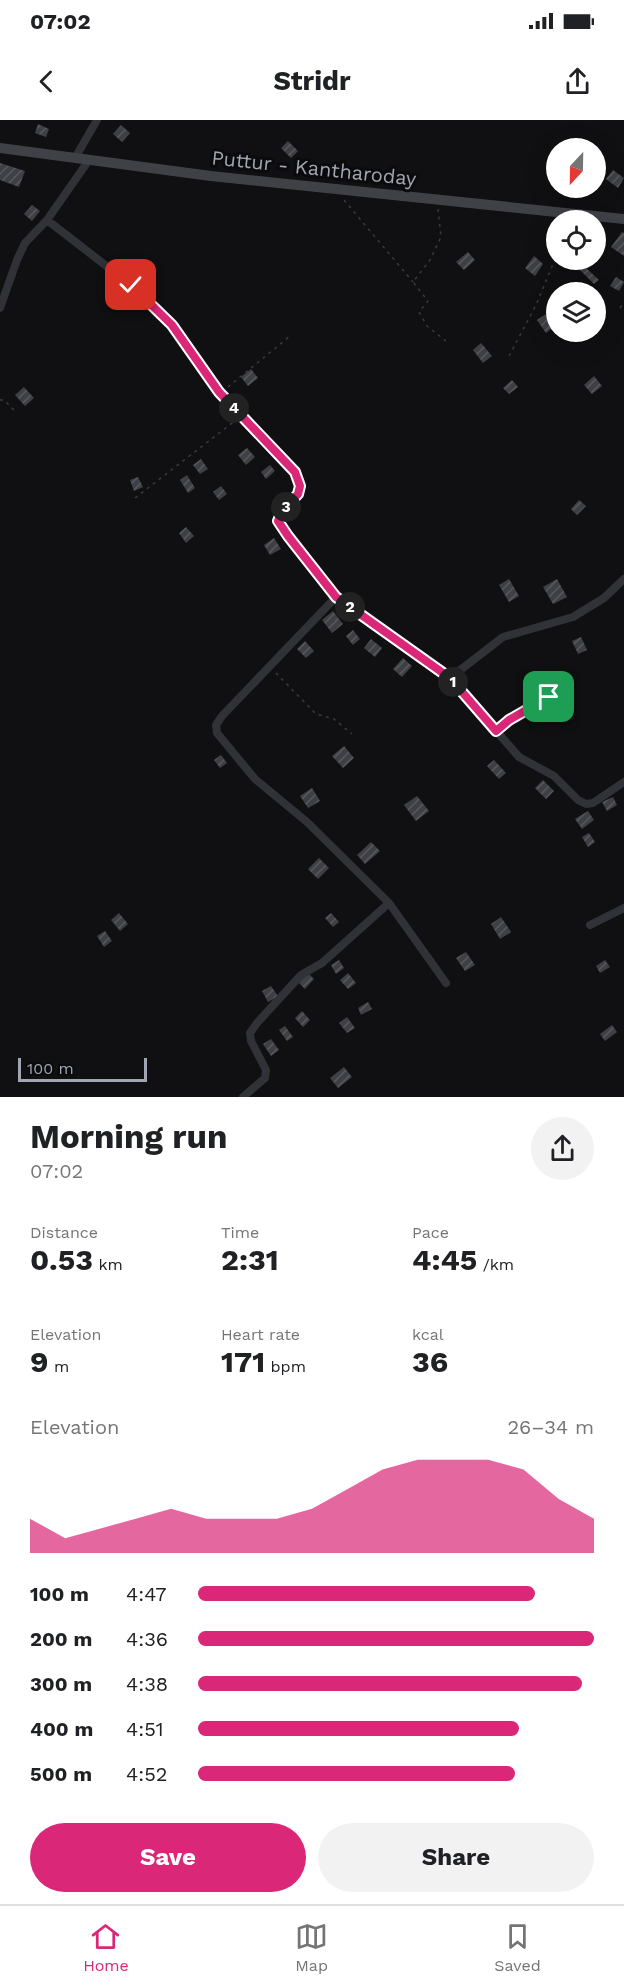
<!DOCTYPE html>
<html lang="en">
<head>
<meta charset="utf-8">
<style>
	:root { --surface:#fff; --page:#f2f2f2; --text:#202124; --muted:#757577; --line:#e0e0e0; --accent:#db2777 }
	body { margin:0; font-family:"Work Sans",sans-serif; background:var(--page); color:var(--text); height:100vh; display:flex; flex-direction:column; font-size:22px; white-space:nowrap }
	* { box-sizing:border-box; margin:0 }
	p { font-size:20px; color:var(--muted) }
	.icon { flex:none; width:33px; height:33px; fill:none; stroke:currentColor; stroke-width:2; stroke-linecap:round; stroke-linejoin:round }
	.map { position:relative; height:977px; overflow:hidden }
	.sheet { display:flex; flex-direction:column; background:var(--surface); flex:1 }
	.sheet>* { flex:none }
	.needle { width:39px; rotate:202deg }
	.tools { position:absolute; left:546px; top:18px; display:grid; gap:12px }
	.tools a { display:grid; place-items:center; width:60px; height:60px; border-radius:50%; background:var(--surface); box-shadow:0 6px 24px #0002; font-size:30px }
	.scale { position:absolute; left:18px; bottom:15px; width:129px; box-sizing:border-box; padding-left:6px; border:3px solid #a1a6b3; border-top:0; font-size:16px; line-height:21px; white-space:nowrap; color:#a1a6b3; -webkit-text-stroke:4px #0b0b0d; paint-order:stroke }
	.pin { position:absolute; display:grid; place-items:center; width:51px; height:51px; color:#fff; margin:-26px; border-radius:12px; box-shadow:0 3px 9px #0006 }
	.km { position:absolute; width:30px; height:30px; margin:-15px; border-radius:50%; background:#222; color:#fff; font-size:16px; line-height:30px; text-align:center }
	.round { display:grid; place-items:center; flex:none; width:63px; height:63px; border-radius:32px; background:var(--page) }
	.head { display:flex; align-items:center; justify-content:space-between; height:102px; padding:0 30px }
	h1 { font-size:33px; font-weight:700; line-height:45px }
	.figures { display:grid; grid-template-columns:repeat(3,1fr); gap:9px; height:102px; padding:6px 30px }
	.figures div { display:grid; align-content:center }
	.figures b { font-size:30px; font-weight:700 }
	.figures small { font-size:16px; font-weight:400 }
	.figures p { font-size:16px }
	.chart { height:168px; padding:12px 30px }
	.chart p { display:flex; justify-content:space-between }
	.chart svg { width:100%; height:108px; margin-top:6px; fill:var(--accent); opacity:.7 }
	.button { display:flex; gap:12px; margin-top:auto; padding:12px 30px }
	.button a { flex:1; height:69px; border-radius:36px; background:var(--accent); color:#fff; font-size:24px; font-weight:700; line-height:69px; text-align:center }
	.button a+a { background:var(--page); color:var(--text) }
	ul { padding:0 30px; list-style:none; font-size:20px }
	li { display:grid; grid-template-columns:96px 72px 1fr; align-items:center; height:45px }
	li i { height:15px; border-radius:8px; background:var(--accent) }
	.status { display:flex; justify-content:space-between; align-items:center; height:42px; padding:0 30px; background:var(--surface); direction:ltr }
	.status svg { height:16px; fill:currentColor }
	header { display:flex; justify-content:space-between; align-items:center; height:78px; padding:0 30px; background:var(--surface); font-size:27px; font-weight:700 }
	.menu { display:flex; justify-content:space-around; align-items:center; height:84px; border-top:2px solid var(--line); background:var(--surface); font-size:16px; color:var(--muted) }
	.menu a { display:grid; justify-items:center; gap:3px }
	.menu .current { color:var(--accent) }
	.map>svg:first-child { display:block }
	.building { fill:url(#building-hatch) }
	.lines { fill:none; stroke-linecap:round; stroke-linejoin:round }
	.path { stroke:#37393e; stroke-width:1.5; stroke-dasharray:3 4.5; stroke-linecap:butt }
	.minor { stroke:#313237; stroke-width:8 }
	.secondary { stroke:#3f4147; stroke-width:10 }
	.route-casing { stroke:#fff; stroke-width:12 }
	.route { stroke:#db2777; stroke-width:8 }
	.labels { text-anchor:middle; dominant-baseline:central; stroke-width:6; stroke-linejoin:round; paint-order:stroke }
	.street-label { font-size:20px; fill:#a1a6b3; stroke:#0b0b0d }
</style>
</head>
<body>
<div class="status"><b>07:02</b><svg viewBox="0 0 49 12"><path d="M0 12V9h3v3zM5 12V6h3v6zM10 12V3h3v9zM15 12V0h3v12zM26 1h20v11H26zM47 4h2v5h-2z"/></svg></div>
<header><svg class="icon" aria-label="back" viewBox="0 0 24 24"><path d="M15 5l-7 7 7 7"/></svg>Stridr<svg class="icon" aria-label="share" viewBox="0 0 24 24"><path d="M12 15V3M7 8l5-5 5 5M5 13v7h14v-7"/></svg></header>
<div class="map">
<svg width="624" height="977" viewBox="0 0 624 977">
	<defs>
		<pattern id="building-hatch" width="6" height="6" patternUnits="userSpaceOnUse" patternTransform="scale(1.5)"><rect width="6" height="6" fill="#3f4045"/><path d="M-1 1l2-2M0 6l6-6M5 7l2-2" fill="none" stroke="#58595d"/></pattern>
	</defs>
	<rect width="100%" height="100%" fill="#101012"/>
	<path class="building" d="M38 4 49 9 46 17 35 13Z
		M121 5 130 13 122 22 113 14Z
		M288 21 298 31 291 38 281 28Z
		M0 43 25 51 19 67 0 60Z
		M613 50 624 58 618 68 606 59Z
		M32 85 40 91 32 101 24 94Z
		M622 112 624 113V136L611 127Z
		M468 132 475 140 464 150 456 142Z
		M534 136 543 144 535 156 525 148Z
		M584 146 599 160 594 164 580 150Z
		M616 157 624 162 619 171 610 166Z
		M546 194 555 206 546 213 537 200Z
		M481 223 492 236 483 243 473 230Z
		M251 249 258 258 248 266 241 257Z
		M594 256 602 266 592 274 584 265Z
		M512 260 518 267 509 274 503 268Z
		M24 267 34 278 25 286 15 275Z
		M247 328 255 337 246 345 238 335Z
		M201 339 208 349 200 354 193 345Z
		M270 345 275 351 266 359 261 352Z
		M187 355 195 368 188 373 180 360Z
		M138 357 143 367 134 371 130 360Z
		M221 366 227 374 219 380 213 372Z
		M579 380 586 386 577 395 571 389Z
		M186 407 194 416 186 423 179 413Z
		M274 418 281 429 270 435 264 425Z
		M509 459 519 476 509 482 499 465Z
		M557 459 567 477 553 484 543 467Z
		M333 491 343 504 332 513 322 500Z
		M353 510 360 519 353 525 346 516Z
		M581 517 587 530 578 534 572 521Z
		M371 519 382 528 375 537 364 528Z
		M305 521 314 531 306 538 297 529Z
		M403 538 412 546 402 557 393 549Z
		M563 565 570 580 559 585 553 570Z
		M344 626 354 638 343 648 332 636Z
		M221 635 227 643 220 648 214 640Z
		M494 640 506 653 499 659 487 646Z
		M543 660 554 671 546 679 535 668Z
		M312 668 320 681 308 688 300 676Z
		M417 676 429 691 416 701 404 685Z
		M613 677 617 685 607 691 602 682Z
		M588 691 594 700 582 709 575 699Z
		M589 713 595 722 588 727 582 717Z
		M371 722 380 731 365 744 357 735Z
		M319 738 329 748 318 759 308 749Z
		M119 793 128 804 120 811 111 800Z
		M331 793 339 802 333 807 325 798Z
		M501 797 511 812 500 819 491 804Z
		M105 811 112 821 104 827 97 816Z
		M466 832 475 845 465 851 456 838Z
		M339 840 344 848 336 854 331 845Z
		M605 840 610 847 600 853 596 846Z
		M308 853 314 859 305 869 299 863Z
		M348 853 356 863 348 869 340 860Z
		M271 866 278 876 268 882 262 871Z
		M368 882 372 889 361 895 358 888Z
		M302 891 310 900 303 907 295 898Z
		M347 897 355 908 347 913 339 903Z
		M612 905 617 912 605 921 600 914Z
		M285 906 293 917 287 921 279 910Z
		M271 919 279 930 271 936 263 924Z
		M344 947 352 957 338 968 330 958Z"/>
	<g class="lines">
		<path class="path" d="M344 80 413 162
			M438 89 441 117 430 140 413 162 428 181 419 192 427 206 446 221
			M556 114 552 121 556 133
			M620 188 624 182
			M509 236 536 185 556 137
			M228 267 290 216
			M0 280H4L17 293
			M135 378 236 300
			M276 553 316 594 334 599 352 614
			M502 607 549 577"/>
		<path class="minor" d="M75 38 97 0
			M47 100 131 165 159 190 173 205 219 272 295 352 300 366 298 374 282 391 278 401 288 416 336 477 450 558 519 637 554 656 578 680 586 684 593 683 624 662
			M0 188 17 140 25 123 47 100 89 40
			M336 477 222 596 216 605 217 613 255 659 307 702 389 783 446 863
			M450 558 503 517 573 497 604 478 624 459
			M590 805 624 788
			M243 977 265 958 266 950 251 921 250 913 257 903 301 855 322 843 389 783"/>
		<path class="secondary" d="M0 28 211 56 624 99"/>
	</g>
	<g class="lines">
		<g class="route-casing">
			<path id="route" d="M131 165 172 205 219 272 295 352 300 366 298 374 282 391 278 401 288 416 336 477 450 558 496 611 509 600 549 577"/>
		</g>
		<use href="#route" class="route"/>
	</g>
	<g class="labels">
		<g class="street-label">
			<text transform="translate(314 48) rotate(6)">Puttur - Kantharoday</text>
		</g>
	</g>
</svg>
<div class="tools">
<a><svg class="needle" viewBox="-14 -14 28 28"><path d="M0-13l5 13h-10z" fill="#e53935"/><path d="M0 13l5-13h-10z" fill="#757577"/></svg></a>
<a><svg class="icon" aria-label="locate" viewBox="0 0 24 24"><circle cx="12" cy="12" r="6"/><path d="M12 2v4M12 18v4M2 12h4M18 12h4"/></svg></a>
<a><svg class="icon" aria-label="layers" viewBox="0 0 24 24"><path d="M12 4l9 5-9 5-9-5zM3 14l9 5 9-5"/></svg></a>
</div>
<div class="scale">100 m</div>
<div class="pin" style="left:549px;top:577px;background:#1e9e55"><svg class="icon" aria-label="arrive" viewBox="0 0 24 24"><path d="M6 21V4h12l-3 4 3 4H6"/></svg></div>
<div class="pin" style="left:131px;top:165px;background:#d93025"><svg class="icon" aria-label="check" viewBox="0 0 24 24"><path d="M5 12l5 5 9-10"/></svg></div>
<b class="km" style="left:453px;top:562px">1</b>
<b class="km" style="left:350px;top:487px">2</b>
<b class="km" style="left:286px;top:387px">3</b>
<b class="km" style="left:234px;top:288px">4</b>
</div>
<section class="sheet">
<div class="head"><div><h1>Morning run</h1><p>07:02</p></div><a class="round"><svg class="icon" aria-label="share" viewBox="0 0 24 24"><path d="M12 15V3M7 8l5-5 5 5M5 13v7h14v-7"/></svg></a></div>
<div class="figures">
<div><p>Distance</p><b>0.53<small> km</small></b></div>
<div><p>Time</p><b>2:31</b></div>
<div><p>Pace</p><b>4:45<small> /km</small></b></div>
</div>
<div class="figures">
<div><p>Elevation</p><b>9<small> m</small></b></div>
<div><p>Heart rate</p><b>171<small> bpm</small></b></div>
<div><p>kcal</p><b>36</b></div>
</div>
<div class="chart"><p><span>Elevation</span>26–34 m</p>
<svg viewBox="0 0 160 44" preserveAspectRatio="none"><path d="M0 44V30L10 38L20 34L30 30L40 26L50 30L60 30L70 30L80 26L90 18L100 10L110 6L120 6L130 6L140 10L150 22L160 30V44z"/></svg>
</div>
<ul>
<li><b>100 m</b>4:47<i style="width:85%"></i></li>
<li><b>200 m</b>4:36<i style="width:100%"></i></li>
<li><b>300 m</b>4:38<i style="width:97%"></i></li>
<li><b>400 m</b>4:51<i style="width:81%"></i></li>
<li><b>500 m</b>4:52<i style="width:80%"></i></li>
</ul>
<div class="button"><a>Save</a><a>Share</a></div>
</section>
<nav class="menu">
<a class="current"><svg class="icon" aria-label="home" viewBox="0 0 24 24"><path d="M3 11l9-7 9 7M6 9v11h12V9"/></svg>Home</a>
<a><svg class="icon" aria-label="map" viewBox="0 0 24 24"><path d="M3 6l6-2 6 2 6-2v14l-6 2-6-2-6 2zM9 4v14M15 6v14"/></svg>Map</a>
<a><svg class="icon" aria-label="saved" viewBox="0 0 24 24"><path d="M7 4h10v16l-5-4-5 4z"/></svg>Saved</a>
</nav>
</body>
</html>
